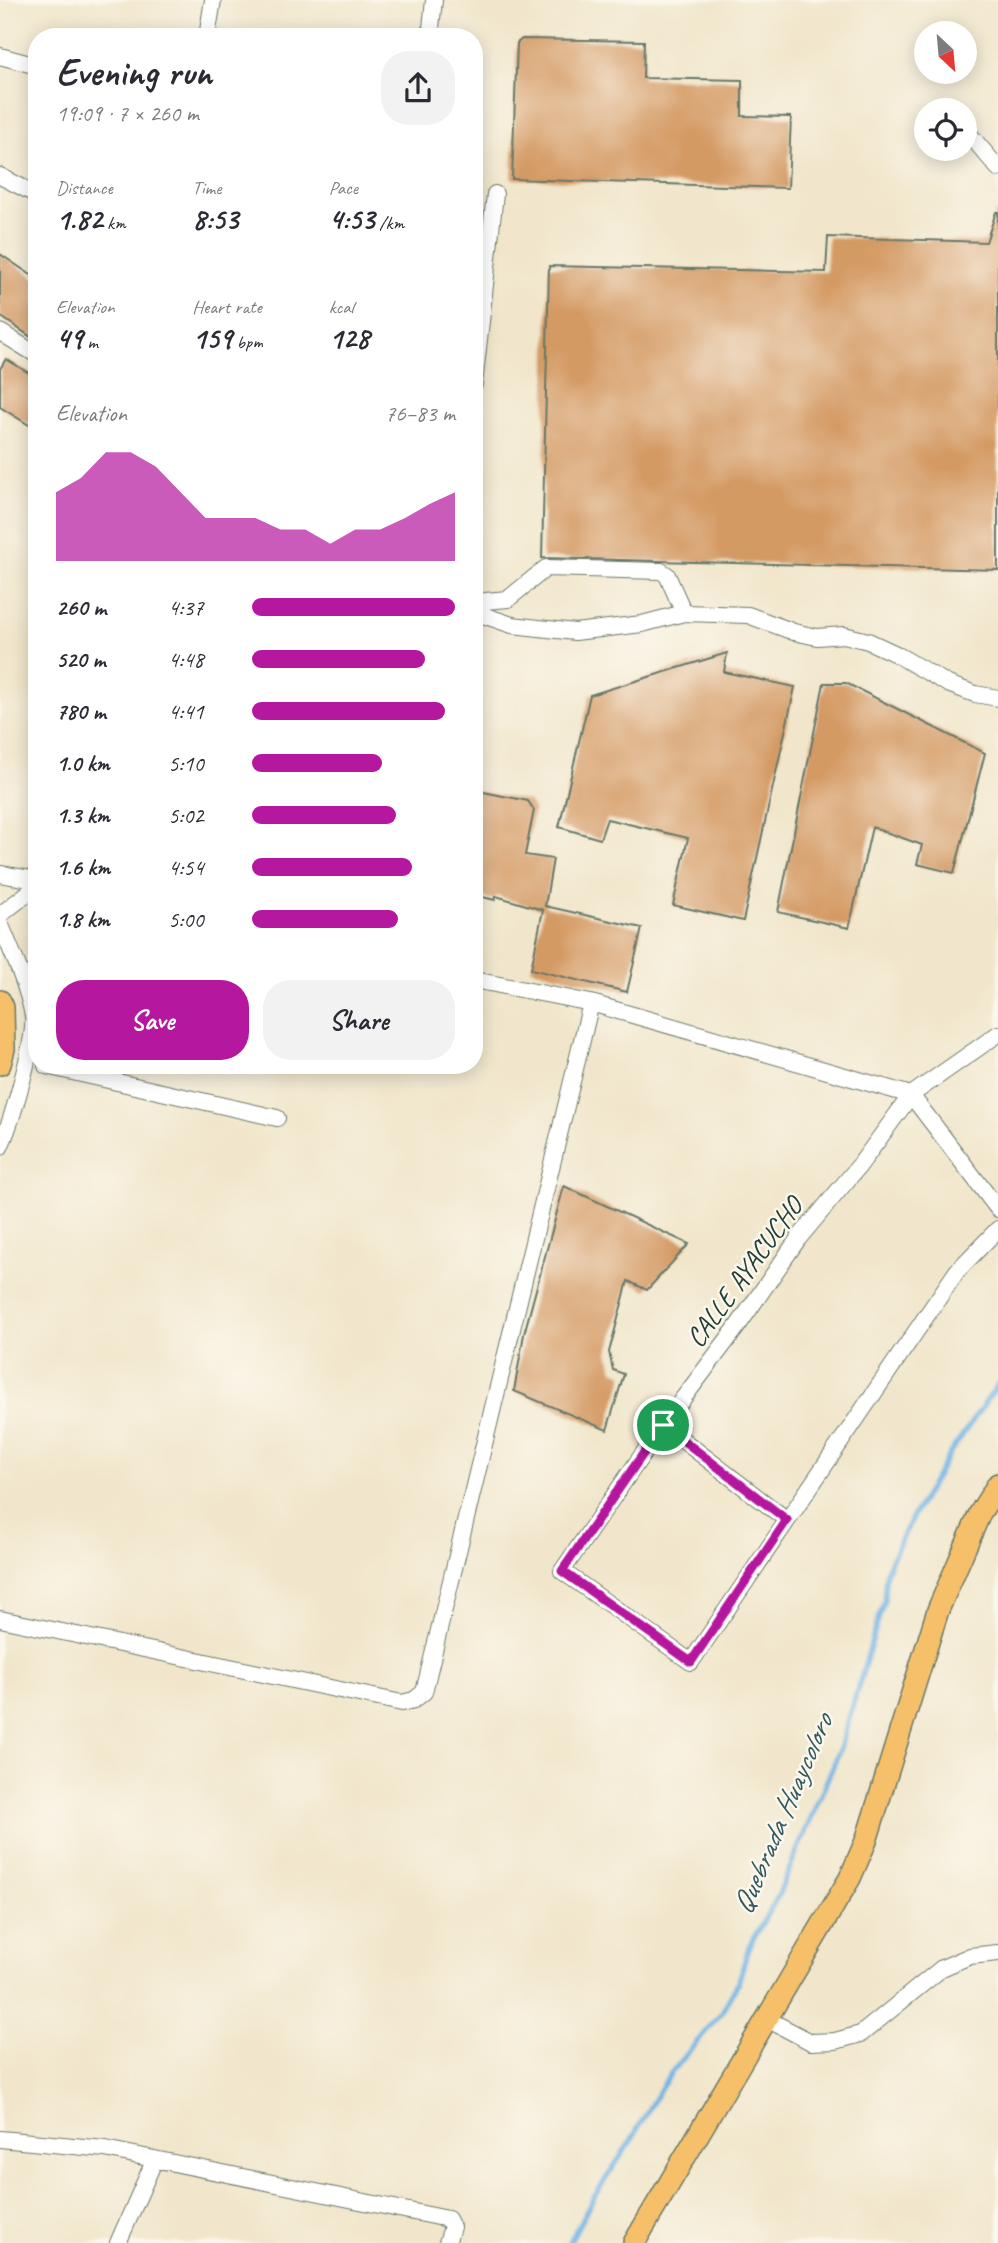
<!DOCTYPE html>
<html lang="en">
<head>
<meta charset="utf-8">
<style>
	:root { --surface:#fff; --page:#f2f2f3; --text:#2b2b33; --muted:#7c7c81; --accent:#b5179e }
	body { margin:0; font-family:Caveat,sans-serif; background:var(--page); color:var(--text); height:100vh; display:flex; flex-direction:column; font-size:26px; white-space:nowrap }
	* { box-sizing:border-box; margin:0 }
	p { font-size:23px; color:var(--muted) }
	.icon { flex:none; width:38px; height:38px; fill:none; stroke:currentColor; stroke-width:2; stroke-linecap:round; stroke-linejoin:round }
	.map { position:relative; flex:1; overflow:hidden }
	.sheet { position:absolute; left:28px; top:28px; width:455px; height:1046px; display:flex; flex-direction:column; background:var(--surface); border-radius:28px; box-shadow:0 4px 18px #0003 }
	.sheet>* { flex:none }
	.needle { width:46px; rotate:154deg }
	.buttons { position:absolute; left:914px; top:21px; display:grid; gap:14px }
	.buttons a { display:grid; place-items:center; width:63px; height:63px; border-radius:50%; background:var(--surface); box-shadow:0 4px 18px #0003; font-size:35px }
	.pin { position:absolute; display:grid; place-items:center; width:60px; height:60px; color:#fff; margin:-30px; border:4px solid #fff; border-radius:50%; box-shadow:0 2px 7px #0007 }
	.round { display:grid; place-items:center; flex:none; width:74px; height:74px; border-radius:28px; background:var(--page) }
	.head { display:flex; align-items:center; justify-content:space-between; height:119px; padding:0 28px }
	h1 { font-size:38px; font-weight:700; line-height:52px }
	.figures { display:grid; grid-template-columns:repeat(3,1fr); gap:10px; height:119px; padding:7px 28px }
	.figures div { display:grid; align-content:center }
	.figures b { font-size:30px; font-weight:700 }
	.figures small { font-size:19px; font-weight:400 }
	.figures p { font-size:19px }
	.chart { height:196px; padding:14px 28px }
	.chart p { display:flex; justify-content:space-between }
	.chart svg { width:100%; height:126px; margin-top:7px; fill:var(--accent); opacity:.7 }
	.action { display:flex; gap:14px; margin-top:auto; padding:14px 28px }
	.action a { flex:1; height:80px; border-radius:28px; background:var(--accent); color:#fff; font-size:28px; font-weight:700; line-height:80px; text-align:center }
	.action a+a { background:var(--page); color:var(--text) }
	ul { padding:0 28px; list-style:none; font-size:23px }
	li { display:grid; grid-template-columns:112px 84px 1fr; align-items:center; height:52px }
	li i { height:18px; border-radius:9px; background:var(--accent) }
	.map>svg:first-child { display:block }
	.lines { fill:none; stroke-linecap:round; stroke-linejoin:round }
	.stream { stroke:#6eb3e4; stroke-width:5 }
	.building { fill:#d49a63 }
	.minor-casing { stroke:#687869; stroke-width:18 }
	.major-casing { stroke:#687869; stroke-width:24 }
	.minor { stroke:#fff; stroke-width:16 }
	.major { stroke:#f6c06b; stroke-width:21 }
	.route-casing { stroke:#fff; stroke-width:14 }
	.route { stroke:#b5179e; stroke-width:9 }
	.labels { text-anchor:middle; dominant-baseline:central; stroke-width:5; stroke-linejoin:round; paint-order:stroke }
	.street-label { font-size:28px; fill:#1f3d34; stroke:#fbf7ec }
	.water-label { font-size:30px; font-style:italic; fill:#335a60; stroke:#fbf7ec }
</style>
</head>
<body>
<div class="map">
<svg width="998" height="2243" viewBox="0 0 998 2243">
	<rect width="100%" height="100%" fill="#fbf7ec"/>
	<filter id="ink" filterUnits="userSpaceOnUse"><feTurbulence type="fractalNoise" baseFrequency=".0143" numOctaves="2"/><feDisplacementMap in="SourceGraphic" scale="14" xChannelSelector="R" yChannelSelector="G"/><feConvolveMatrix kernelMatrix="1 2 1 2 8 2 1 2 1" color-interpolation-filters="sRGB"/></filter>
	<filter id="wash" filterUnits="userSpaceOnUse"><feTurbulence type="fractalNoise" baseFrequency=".00686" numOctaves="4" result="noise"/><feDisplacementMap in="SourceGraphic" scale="28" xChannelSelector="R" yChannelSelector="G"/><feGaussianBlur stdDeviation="1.57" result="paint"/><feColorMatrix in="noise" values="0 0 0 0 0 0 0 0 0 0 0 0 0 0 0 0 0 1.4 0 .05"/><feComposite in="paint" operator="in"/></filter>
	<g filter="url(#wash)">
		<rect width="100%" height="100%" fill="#f1e6cb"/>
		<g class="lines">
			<path class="stream" d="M569 2243 594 2197 632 2139 656 2096 671 2073 722 2012 738 1983 749 1946 778 1896 839 1752 884 1600 886 1572 909 1523 950 1453 998 1384"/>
		</g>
		<g id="blocks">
			<path class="building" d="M522 39 644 41 643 78 742 80V116L791 117 788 188 512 179 517 43Z
				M996 212H998V570L542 558 549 266 826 272 828 237 986 242Z
				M0 254 37 279V341L0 316Z
				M6 359 37 378V430L0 407V369Z
				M727 653 724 672 795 687 743 921 673 905 688 838 607 819 600 839 559 827 590 695Z
				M824 683H846L985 753 954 873 917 864 922 845 872 827 849 928 778 912Z
				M474 790 528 801 534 810 525 855 553 859 545 906 642 928 627 992 531 969 543 910 496 896 495 900 474 895Z
				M564 1186 689 1244 647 1290 628 1281 609 1352 613 1370 624 1374 607 1430 514 1391 524 1334Z"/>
		</g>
	</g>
	<g filter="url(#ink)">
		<use href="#blocks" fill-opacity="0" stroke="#687869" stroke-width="2"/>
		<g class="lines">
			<g class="minor-casing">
				<path id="minor" d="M207 37 213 0
					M430 37 434 0
					M0 56 37 66
					M964 128 998 168
					M0 176 37 195
					M0 332 37 355
					M474 385 495 194
					M474 602 508 599 546 568 661 571 667 575 684 613
					M474 612 512 625 575 632 642 624 684 613 748 615 794 632 817 637 844 635 868 641 896 654 948 684 975 694 998 698
					M0 874 37 880
					M0 915 37 886
					M0 923C12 953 27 983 33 1016 36 1040 11 1124 0 1147
					M474 980 591 1003 911 1095 998 1209
					M998 1034 911 1095 859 1166 798 1239 737 1327 663 1425 562 1571 691 1662 957 1271 998 1229
					M46 1066 277 1118
					M663 1425 787 1520
					M0 1619 402 1703 414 1700 424 1692 591 1003
					M767 2019 811 2042 835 2041 861 2034 942 1968 970 1956 998 1953
					M0 2139 105 2149 448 2219 452 2227 447 2243
					M118 2243 155 2159"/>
			</g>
			<g class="major-casing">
				<path id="major" d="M0 1001 3 1007 4 1049 0 1064
					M634 2243 850 1878 866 1841 938 1610 980 1513 998 1484"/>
			</g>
			<use href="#minor" class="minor"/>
			<use href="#major" class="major"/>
		</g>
	</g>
	<g class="lines" filter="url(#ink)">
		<g class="route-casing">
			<path id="route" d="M663 1425 787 1520 691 1662 562 1571Z"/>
		</g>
		<use href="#route" class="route"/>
	</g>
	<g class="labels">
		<g class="street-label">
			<text transform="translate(744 1272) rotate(-54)">CALLE AYACUCHO</text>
		</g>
		<g class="water-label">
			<text transform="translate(782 1814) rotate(-67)">Quebrada Huaycoloro</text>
		</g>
	</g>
</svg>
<div class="buttons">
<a><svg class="needle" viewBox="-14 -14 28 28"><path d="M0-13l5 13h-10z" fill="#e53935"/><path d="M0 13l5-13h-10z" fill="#7c7c81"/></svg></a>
<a><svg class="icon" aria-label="locate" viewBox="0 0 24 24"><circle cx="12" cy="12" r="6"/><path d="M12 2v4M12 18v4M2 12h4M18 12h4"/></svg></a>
</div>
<div class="pin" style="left:663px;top:1425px;background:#1e9e55"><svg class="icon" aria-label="arrive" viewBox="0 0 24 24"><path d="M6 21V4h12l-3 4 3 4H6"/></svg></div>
<section class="sheet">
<div class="head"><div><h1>Evening run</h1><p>19:09 · 7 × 260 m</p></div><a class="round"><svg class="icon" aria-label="share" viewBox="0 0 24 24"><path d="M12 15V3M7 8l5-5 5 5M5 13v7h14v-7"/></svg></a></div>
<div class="figures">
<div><p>Distance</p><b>1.82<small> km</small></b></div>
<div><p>Time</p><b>8:53</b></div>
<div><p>Pace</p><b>4:53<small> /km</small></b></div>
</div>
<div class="figures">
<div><p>Elevation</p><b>49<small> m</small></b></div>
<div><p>Heart rate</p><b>159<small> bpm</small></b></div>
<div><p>kcal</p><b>128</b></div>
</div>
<div class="chart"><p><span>Elevation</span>76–83 m</p>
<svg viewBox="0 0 160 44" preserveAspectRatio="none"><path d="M0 44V20L10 15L20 6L30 6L40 11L50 20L60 29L70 29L80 29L90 33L100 33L110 38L120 33L130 33L140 29L150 24L160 20V44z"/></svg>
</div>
<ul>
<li><b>260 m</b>4:37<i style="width:100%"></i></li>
<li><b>520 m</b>4:48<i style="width:85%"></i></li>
<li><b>780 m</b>4:41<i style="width:95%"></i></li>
<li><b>1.0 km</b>5:10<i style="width:64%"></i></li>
<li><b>1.3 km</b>5:02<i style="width:71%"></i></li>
<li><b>1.6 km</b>4:54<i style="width:79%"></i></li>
<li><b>1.8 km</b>5:00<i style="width:72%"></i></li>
</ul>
<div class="action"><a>Save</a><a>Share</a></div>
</section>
</div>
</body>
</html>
